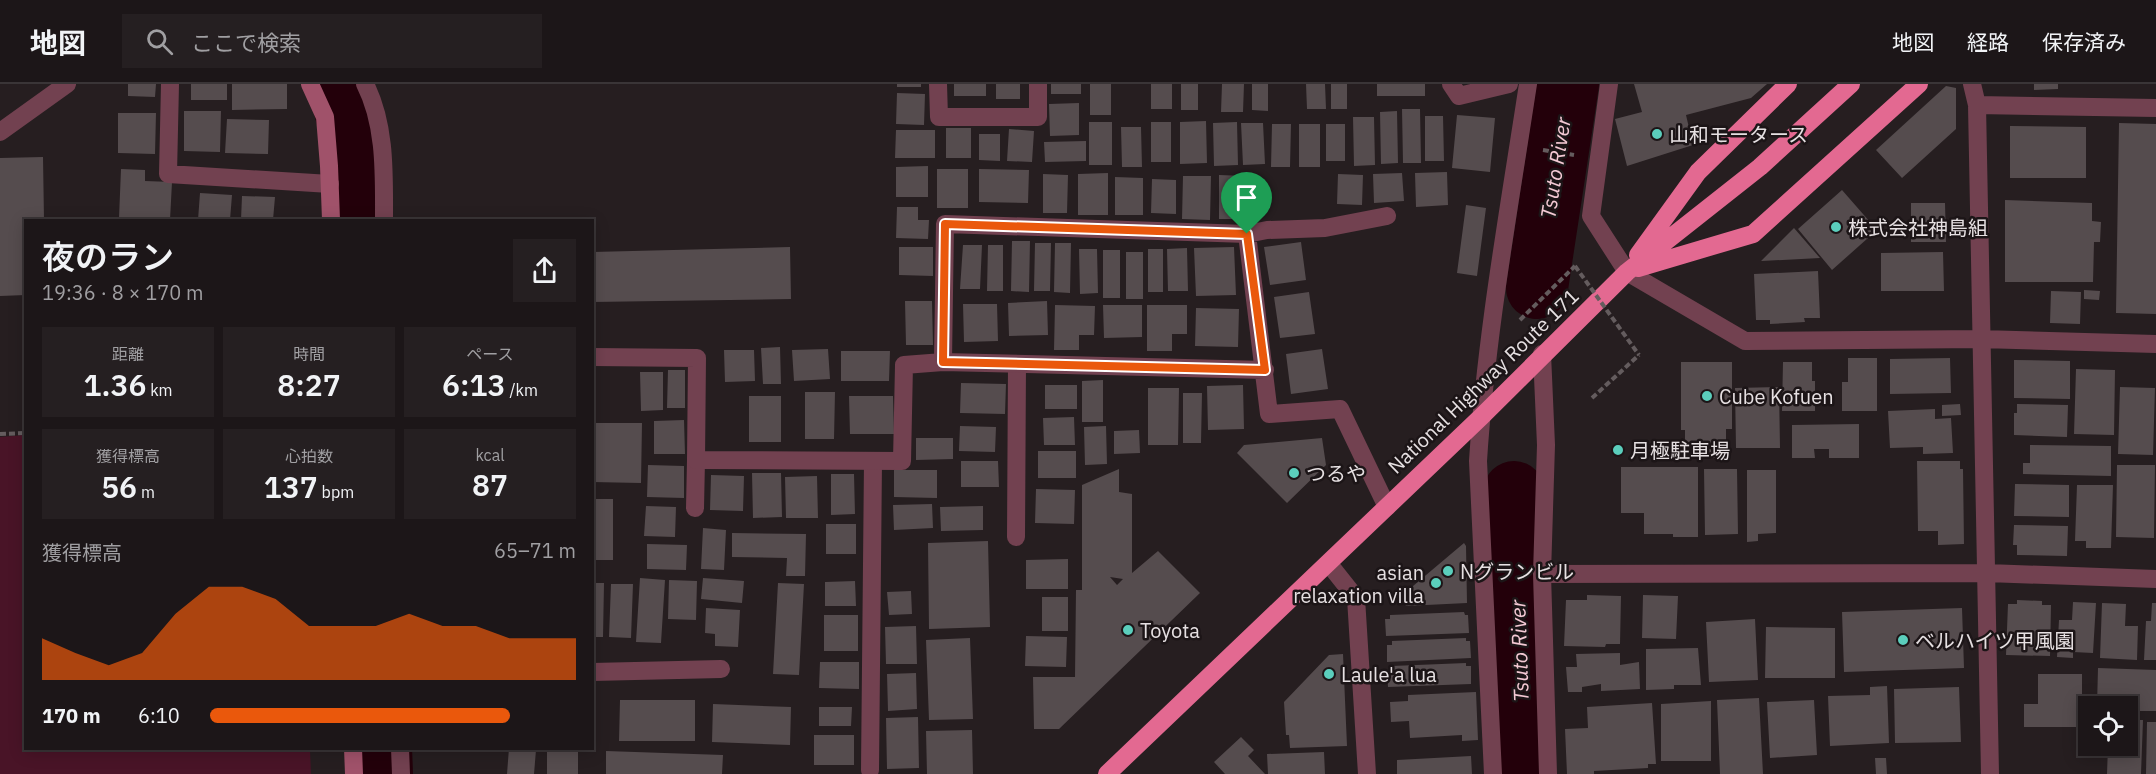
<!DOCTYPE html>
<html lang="ja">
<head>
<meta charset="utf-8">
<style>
	:root { --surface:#1c1618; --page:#251f21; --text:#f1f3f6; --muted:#a09fa2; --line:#3a3537; --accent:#ea580c }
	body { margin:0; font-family:"IBM Plex Sans","Noto Sans JP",sans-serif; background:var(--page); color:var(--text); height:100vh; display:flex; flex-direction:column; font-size:22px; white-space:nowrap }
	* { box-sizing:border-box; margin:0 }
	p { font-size:20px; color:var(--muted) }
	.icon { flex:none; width:33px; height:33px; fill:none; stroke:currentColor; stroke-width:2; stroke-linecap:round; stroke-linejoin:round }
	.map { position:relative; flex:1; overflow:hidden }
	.drawer { position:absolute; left:24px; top:135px; width:570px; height:531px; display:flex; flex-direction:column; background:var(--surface); border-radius:0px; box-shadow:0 3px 15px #0003,0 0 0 2px var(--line) }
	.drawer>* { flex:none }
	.tools { position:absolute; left:2078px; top:612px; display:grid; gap:12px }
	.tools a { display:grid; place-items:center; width:60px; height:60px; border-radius:0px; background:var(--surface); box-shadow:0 3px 15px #0003,0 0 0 2px var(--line); font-size:30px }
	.pin { position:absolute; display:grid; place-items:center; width:51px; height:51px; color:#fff; margin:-62px -26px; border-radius:50% 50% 50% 0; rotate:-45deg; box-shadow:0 0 6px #0007 }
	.pin .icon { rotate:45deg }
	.round { display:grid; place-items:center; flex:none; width:63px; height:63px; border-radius:0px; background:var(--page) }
	.head { display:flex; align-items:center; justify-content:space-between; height:102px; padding:0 18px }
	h1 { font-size:33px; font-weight:600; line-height:45px }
	.figures { display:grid; grid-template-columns:repeat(3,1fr); gap:9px; height:102px; padding:6px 18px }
	.figures div { display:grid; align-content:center; border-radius:0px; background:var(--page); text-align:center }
	.figures b { font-size:30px; font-weight:600 }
	.figures small { font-size:16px; font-weight:400 }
	.figures p { font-size:16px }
	.chart { height:168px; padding:12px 18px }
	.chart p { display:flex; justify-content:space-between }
	.chart svg { width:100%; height:108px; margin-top:6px; fill:var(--accent); opacity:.7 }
	ul { padding:0 18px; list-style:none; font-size:20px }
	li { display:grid; grid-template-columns:96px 72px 1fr; align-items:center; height:45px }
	li i { height:15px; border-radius:8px; background:var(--accent) }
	header { display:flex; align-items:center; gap:36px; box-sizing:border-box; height:84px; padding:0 30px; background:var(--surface); border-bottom:2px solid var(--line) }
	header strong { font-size:28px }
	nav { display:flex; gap:33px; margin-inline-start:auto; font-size:21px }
	.search { width:420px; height:54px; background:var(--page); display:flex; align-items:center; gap:15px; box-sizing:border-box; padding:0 21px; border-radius:0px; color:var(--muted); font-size:22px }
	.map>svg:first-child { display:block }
	.green { fill:#491427 }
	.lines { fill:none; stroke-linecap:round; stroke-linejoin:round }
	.river { stroke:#23000a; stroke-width:62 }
	.building { fill:#554c4e; fill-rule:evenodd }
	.path { stroke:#645c5e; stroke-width:4; stroke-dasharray:6 3; stroke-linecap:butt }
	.lane { stroke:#724150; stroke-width:18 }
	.street { stroke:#724150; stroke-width:18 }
	.secondary { stroke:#a0526a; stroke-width:18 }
	.highway { stroke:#e36991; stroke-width:18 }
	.path-bridge { stroke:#645c5e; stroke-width:4; stroke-dasharray:6 3; stroke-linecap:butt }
	.route-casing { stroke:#fff; stroke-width:12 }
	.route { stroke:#ea580c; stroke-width:8 }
	.poi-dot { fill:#5bcebc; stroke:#1c1517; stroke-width:2 }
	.labels { text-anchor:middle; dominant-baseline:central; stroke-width:5; stroke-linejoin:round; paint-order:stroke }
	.poi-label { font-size:20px; fill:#e6e0e2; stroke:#1c1517; text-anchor:start }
	.street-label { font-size:20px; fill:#e6e0e2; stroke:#1c1517 }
	.water-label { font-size:21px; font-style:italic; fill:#f4c9d4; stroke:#1c1517 }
</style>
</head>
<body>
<header>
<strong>地図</strong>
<div class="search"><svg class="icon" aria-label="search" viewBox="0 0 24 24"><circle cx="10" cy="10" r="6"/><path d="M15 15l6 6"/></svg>ここで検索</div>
<nav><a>地図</a><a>経路</a><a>保存済み</a></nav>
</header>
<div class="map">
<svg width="2156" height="690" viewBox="0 0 2156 690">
	<rect width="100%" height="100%" fill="#261e20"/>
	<path class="green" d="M25 351 26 664 310 665 311 690H0V353Z"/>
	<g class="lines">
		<path class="river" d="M338 0 357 70 360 136
			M1537 204 1568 0
			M1514 408 1513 480 1524 690
			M381 664 382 690"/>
	</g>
	<path class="building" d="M128 0H156L155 13 128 12Z
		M191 0H227V16H191Z
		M232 0H287V25L232 26Z
		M897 0H921V3H897Z
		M954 0H986V12H954Z
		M996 0H1020V15H996Z
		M1051 0H1081V10H1051Z
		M1090 0H1111V31H1090Z
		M1151 0H1172V25H1151Z
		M1181 0H1198V26H1181Z
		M1222 0H1244L1243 28H1221Z
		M1252 0H1268V27L1252 26Z
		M1306 0H1325L1326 25H1307Z
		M1331 0H1347V25H1331Z
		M1377 0H1425V12H1377Z
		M1634 0H1767L1751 14 1686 31 1693 61 1627 82 1615 35 1642 28Z
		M2034 0H2058V5L2034 6Z
		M1946 2 1956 4V45L1902 94 1876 66Z
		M897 9 925 10 924 41 896 40Z
		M1079 19V51L1050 52 1049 20Z
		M1402 25H1420L1421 79H1403Z
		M184 27H221L220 68 184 67Z
		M1397 27 1398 79 1381 80 1380 28Z
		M118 29H156L155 70 118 69Z
		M1457 31 1495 34 1490 88 1452 84Z
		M1425 32H1443L1444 77H1425Z
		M1353 33H1374L1375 81 1354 82Z
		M227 35 269 36 268 70 225 69Z
		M1206 37 1207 79 1180 80V38Z
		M1089 38H1112V81H1089Z
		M1151 38H1171V78H1151Z
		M1237 38 1238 81 1214 82 1213 39Z
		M1241 39H1263L1265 80 1243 81Z
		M2119 39 2156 40V230L2116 229Z
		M1272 40H1291L1290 83H1271Z
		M1299 40H1320V83H1299Z
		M1326 40H1345V77H1326Z
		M2010 42 2086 43V94H2010Z
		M1121 43H1141L1142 83H1122Z
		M946 44H971V74H946Z
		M1009 45 1034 47 1032 78 1007 77Z
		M896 46H935V74H895Z
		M979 50H1000V77L979 76Z
		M1086 57V77L1045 78 1044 58Z
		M43 73 44 136H26V211L0 212V74Z
		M928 82V113H896V83Z
		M121 85 145 86V97L172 98 170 136 119 134Z
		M937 85H968V124H937Z
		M979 85 1029 86 1028 119 979 118Z
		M1447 88 1448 121 1416 123 1415 89Z
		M1108 89V131H1078V90Z
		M1402 89 1404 117 1374 119 1373 90Z
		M1043 90 1068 91 1067 129H1043Z
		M1338 90 1363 91 1362 121 1337 120Z
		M1219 91 1246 92V135H1219Z
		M1183 92H1211L1210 136 1182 135Z
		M1115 93 1143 94V131H1115Z
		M1152 95 1176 96V130L1151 129Z
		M1842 106 1877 146 1832 186 1798 145Z
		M200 109 232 111 230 136H198Z
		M242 112 275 113 273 136H241Z
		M2005 116 2092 119V137L2101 138 2100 158H2094L2093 198H2005Z
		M1911 119H1945L1946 158H1911Z
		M1466 121 1486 124 1477 192 1457 189Z
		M897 123H918V136H929L928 155 896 154Z
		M1794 144 1820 174 1761 177Z
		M1012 157H1030L1029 208 1011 207Z
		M1301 158 1306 196 1270 201 1264 163Z
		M1035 159H1051L1050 207H1034Z
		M1055 159H1071L1070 209 1054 208Z
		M963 161H982L980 205H960Z
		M988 161H1003V207H987Z
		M790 163 791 215 592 218V168Z
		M899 163H933V192L899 191Z
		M1234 163 1236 211 1196 212 1194 164Z
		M1187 164 1188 207H1168L1167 165Z
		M1079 165H1097L1098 209 1080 210Z
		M1148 165H1163V208H1148Z
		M1103 166H1120V214H1103Z
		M1126 168H1143V215H1126Z
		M1943 168 1944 207H1881V169Z
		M1818 187 1820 234H1804L1805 238 1770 240V236H1756L1754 190Z
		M2084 206 2100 207 2099 216 2084 215Z
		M2051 207 2081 208 2080 240 2050 239Z
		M1309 208 1315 250 1280 254 1274 213Z
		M905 217H932L933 261H906Z
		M1047 217 1048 251 1009 252 1008 219Z
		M963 220H997L998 257 964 258Z
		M1055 221 1095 222 1094 251H1079V266H1054Z
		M1103 221H1142V253L1104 254Z
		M1147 221H1187V250H1172V267H1147Z
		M1196 224 1239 225 1238 263 1195 262Z
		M780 263 781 300H763L761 264Z
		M828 265 830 295 794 297 792 266Z
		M1322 265 1328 305 1291 310 1286 270Z
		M724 266H754L755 297 725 298Z
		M841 267H890L889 297H841Z
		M1848 274H1877V327H1842V298H1848Z
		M1950 274 1951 309 1890 310V275Z
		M2014 276 2070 277V315L2014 314Z
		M1681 278H1732V345H1726V362H1720V374H1692V362H1685V346H1681Z
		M1783 278H1812V297H1815V327H1782Z
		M2076 285 2115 286 2114 351 2074 350Z
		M668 286H685V324H667Z
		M640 288H663V326L641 327Z
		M1103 296V338H1082V297Z
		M961 299 1006 300 1005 330 960 329Z
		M1045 301H1077V325H1045Z
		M1243 301 1244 345 1208 346 1207 302Z
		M1779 303 1780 364H1736L1735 304Z
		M2120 303 2155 304 2153 371 2118 370Z
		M1148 304H1179L1178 361H1148Z
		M805 308H835L834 355H805Z
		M1183 309H1202L1201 359H1183Z
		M749 312H781V358H749Z
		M849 312H893L894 350H850Z
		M1960 320 1961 331 1942 332V321Z
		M2017 320 2068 321 2067 353 2014 351V329H2017Z
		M1935 325V335L1951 334 1953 369 1923 370V363L1890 364 1888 327Z
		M1074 333 1075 361H1044L1043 334Z
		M684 336 685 370H654V337Z
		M592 339H642L641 399 592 398Z
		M1859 340V374H1829V365H1814L1815 374H1792V341Z
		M960 342 996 343 995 368 959 367Z
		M1106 342 1107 380 1085 381 1084 343Z
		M1139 346 1140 369 1114 370V347Z
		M916 354H953V375L916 376Z
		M1322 354 1326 381 1287 419 1237 369 1244 361Z
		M2030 361 2111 362V392L2023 390V379H2030Z
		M1038 367H1076V394H1038Z
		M961 377H998L999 403H961Z
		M1917 377H1960V385H1963L1964 460 1938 461V447H1918Z
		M648 381 684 382V414L647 413Z
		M2117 381H2155L2154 454 2116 453Z
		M1621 383H1698V453H1673V450H1644V429H1621Z
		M1119 385V408L1132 410V489L1158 467 1200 509 1059 645H1034L1033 593H1075L1076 506H1082V401ZM1110 493 1123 495 1117 501Z
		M1704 385H1737L1738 450 1705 451Z
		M894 386H937V414L894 413Z
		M1747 386H1776V449L1758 450V457L1747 458Z
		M752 389H781L782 433 753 434Z
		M831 390H854L855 430 831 431Z
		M711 391 744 392 743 427 710 426Z
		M817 392 818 434H786L785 393Z
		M2015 400 2069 401V433L2014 432Z
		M2077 401H2113L2111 464H2086V457H2075Z
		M1036 405 1075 406 1074 440 1035 439Z
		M592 415H613V476H592Z
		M932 420 933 444 894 446 893 421Z
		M646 422 676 423 675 453 644 452Z
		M983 422V446L941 447 940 423Z
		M826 440H856V470H826Z
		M2014 441 2068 442 2067 472 2017 471V461H2013Z
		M703 444 726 446 724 486 701 485Z
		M732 449 806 450 805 492H786L787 474 732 473Z
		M988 457 990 543 929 545 928 459Z
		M1464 459 1466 462 1467 519 1406 522 1400 513Z
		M647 460 687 461 686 486 647 485Z
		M1068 475V505H1026V476Z
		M640 494 665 496 661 559 636 558Z
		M703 494 744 497 742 519 701 515Z
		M669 496 697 497 696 536 668 535Z
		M855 497 856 522H825V498Z
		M592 499H604L603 553H592Z
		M778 499 804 500 799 591 773 590Z
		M611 500H633L631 554 609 553Z
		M911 507 912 530 889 531 887 508Z
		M1587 511 1621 512 1620 560H1606L1605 563 1564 562 1566 516H1587Z
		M1643 511 1678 512 1676 555 1642 554Z
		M1042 513H1068V547H1042Z
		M2017 516 2042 517V521H2051L2050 572 2006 571 2008 520H2017Z
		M2073 518 2096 519 2093 569 2073 568V574L2057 573 2059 536H2072Z
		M2102 519 2126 520 2125 542H2138L2137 576 2100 574Z
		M2152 519H2156V576H2144L2146 537H2151Z
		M706 524 740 526 738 563 715 562V550L705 549Z
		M1962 524 1964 584 1844 588 1842 528Z
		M1464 528 1465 531H1468L1469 549 1386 552 1385 535H1390V531Z
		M824 531H858V567H824Z
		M1755 535 1758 596 1709 598 1706 538Z
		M916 542 917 580H886L885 543Z
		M1766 543 1835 544V594H1765Z
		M1026 552 1067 553 1066 583 1025 582Z
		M970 554 973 635 929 636 926 556Z
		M1466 554V557H1470L1471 574 1387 578V561H1392V557Z
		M1698 564 1701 601H1674V605L1646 606V565Z
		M1620 569V581L1639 578 1640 605 1601 607V600L1582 603V608H1568L1566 583H1577L1576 570Z
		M1343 570 1347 662 1290 664 1289 651H1286L1284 618 1329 571Z
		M820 578H859V605L819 604Z
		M1466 579V582H1471V600L1388 603 1387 586H1392V582Z
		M2098 584 2156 586V627H2127V622H2097Z
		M916 589 917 625 888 627 887 590Z
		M2038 590H2082V643H2024V620H2038Z
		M1887 602 1889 659 1830 662 1828 612 1870 611V603Z
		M1959 603 1961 658 1895 659 1894 605Z
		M1476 608 1478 656 1462 657V651L1410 654 1409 637 1391 638 1390 618 1408 617V611Z
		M1759 614 1763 690H1720L1717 616Z
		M620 616H695V657H619Z
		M1814 616 1817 671 1770 674 1767 618Z
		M1711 617V677H1661V620Z
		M1652 619 1656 680H1648V684L1594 687V690H1567L1565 645 1588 644 1587 623Z
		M713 620 791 623 790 661 712 658Z
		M819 623H852L851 642H819Z
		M918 633 919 684 887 685 886 634Z
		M2127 636H2143L2141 690H2107L2108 662H2127Z
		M2147 638H2156V690H2146Z
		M972 646 973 690H927L926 647Z
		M814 651H854V681H814Z
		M1241 653 1254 666 1248 672 1265 690H1225L1214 678Z
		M509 664 536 666 534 690H507Z
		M547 665H578V690H547Z
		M606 667 723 671 722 690H606Z
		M1324 668 1325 690H1268L1267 670Z
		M1471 672 1472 690H1397V676Z
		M1875 674H1886L1887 690H1876Z"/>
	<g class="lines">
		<path class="path" d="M1543 66 1574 71
			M1520 236 1575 182
			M1592 314 1639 271
			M0 350 26 349"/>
		<path class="lane" d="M695 424 696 376
			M1016 453 1017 280
			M592 588 721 585
			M870 686 873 377"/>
		<path class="street" d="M170 0 168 90 330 100
			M365 0C386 41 384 91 384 136
			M938 0 939 33H1038V0
			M1451 0 1459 12 1509 0
			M1609 0 1591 132 1627 188 1745 257 1980 255 2156 260
			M1972 0 1977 21 1990 690
			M1977 21 2156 24
			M0 48 67 0
			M1247 150 1269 330 1340 325 1387 423
			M1542 270 1546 361 1542 490 1548 690
			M592 273 697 274 696 376 902 377 904 281 943 278 1265 286
			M943 278 945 140 1247 150 1267 146 1325 144 1387 132
			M1329 480 1356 514 1367 690
			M1542 490 1987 489 2156 495
			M400 664 401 690
			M1493 690 1478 377C1486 251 1509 125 1528 0"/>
		<path class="secondary" d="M310 0 325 33 329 82 331 136
			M353 664 354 690"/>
		<path class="highway" d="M1638 171 1698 88 1788 0
			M1638 184 1753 150 1919 0
			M1107 690 1481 333 1627 188 1760 83 1851 0"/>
		<path class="path-bridge" d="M1575 182 1639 271"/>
	</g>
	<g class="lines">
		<g class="route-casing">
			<path id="route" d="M945 140 1247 150 1265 286 943 278Z"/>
		</g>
		<use href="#route" class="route"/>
	</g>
	<g class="poi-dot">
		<circle cx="1657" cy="50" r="6"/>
		<circle cx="1836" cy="143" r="6"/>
		<circle cx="1707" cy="312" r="6"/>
		<circle cx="1618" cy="366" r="6"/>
		<circle cx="1294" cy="389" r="6"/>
		<circle cx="1448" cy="487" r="6"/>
		<circle cx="1436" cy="499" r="6"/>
		<circle cx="1128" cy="546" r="6"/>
		<circle cx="1903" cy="556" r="6"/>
		<circle cx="1329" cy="590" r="6"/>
	</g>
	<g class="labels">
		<g class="poi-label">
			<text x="1669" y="50">山和モータース</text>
			<text x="1848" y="143">株式会社神島組</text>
			<text x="1719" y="312">Cube Kofuen</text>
			<text x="1630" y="366">月極駐車場</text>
			<text x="1306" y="389">つるや</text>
			<text x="1460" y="487">Nグランビル</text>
			<text x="1424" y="488" text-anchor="end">asian<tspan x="1424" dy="23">relaxation villa</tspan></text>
			<text x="1140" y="546">Toyota</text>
			<text x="1915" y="556">ベルハイツ甲風園</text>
			<text x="1341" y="590">Laule'a lua</text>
		</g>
		<g class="street-label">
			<text transform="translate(1483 297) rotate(-44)">National Highway Route 171</text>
		</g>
		<g class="water-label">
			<text transform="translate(1555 84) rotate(-81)">Tsuto River</text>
			<text transform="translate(1519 567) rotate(-92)">Tsuto River</text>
		</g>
	</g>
</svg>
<div class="tools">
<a><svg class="icon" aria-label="locate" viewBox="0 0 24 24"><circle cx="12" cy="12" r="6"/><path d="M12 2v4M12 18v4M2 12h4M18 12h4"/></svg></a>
</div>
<div class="pin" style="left:1247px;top:150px;background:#1e9e55"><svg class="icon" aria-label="arrive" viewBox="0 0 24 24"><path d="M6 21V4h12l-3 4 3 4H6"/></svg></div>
<section class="drawer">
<div class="head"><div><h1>夜のラン</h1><p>19:36 · 8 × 170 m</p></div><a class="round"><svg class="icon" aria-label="share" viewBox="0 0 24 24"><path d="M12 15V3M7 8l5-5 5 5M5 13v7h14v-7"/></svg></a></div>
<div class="figures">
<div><p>距離</p><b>1.36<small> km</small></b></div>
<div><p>時間</p><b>8:27</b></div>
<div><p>ペース</p><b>6:13<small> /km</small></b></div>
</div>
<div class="figures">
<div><p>獲得標高</p><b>56<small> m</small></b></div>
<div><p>心拍数</p><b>137<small> bpm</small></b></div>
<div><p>kcal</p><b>87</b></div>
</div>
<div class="chart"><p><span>獲得標高</span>65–71 m</p>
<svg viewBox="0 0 160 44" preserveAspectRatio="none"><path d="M0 44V27L10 33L20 38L30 33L40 17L50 6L60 6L70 11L80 22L90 22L100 22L110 17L120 22L130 22L140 27L150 27L160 27V44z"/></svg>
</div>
<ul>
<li><b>170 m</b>6:10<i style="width:82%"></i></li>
</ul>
</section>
</div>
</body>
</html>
